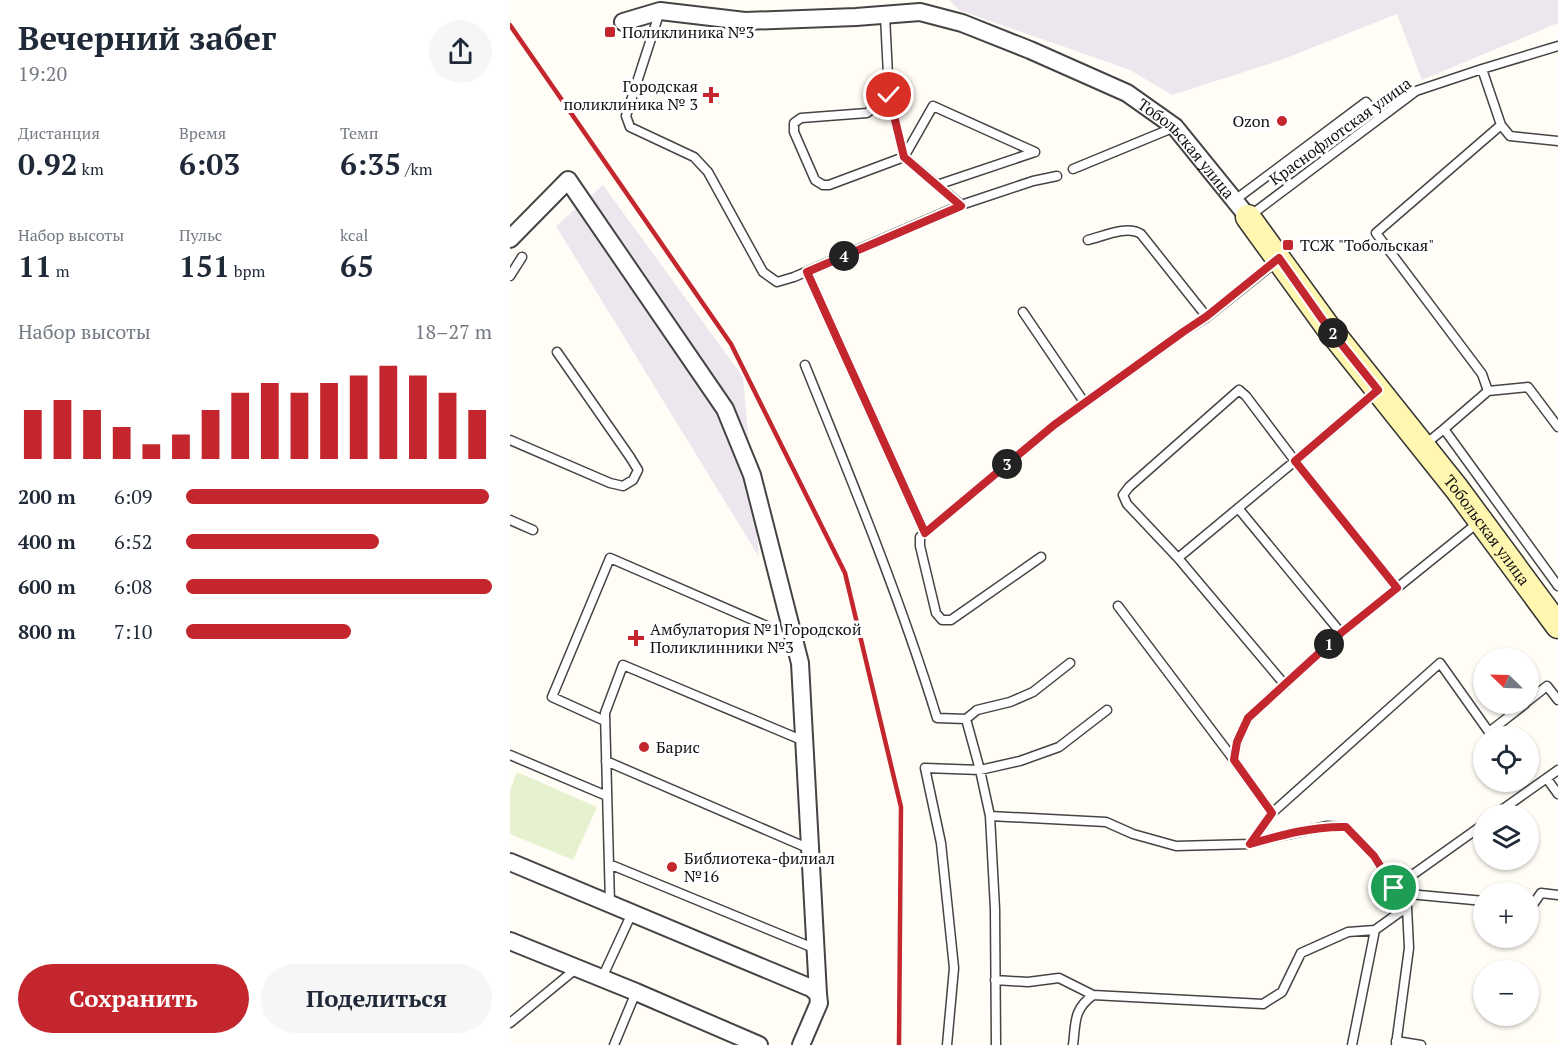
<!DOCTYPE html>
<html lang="ru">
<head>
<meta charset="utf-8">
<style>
	:root { --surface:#fff; --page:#f6f6f7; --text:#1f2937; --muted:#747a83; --accent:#c4262e }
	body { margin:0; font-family:"PT Serif",serif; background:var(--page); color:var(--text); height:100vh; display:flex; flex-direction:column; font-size:22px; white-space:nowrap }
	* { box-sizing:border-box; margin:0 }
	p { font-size:20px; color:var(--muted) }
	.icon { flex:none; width:33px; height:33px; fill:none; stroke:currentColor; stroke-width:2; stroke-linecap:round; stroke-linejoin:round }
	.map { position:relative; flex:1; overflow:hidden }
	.details { display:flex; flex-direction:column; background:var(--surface); width:510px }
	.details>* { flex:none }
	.needle { width:39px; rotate:293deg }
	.fabs { position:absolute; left:963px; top:648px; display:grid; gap:12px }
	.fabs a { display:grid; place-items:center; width:66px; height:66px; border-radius:50%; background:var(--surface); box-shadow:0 2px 4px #0004; font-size:30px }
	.pin { position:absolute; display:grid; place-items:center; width:51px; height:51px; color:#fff; margin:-26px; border:3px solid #fff; border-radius:50%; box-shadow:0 2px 6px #0007 }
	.km { position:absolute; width:30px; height:30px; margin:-15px; border-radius:50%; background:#222; color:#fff; font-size:16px; line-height:30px; text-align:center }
	.round { display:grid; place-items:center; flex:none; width:63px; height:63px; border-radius:32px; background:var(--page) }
	.headline { display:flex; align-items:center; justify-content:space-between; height:102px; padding:0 18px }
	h1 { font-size:33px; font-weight:600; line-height:45px }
	.figures { display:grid; grid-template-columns:repeat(3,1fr); gap:9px; height:102px; padding:6px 18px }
	.figures div { display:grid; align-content:center }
	.figures b { font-size:30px; font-weight:600 }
	.figures small { font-size:16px; font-weight:400 }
	.figures p { font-size:16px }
	.chart { height:168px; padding:12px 18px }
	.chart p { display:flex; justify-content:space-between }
	.chart svg { width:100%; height:108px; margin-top:6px; stroke:var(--accent); stroke-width:6 }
	.primary-button { display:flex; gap:12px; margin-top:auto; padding:12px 18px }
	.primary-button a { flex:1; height:69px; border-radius:36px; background:var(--accent); color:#fff; font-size:24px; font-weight:600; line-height:69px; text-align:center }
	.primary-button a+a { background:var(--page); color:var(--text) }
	ul { padding:0 18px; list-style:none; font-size:20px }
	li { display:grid; grid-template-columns:96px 72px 1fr; align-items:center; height:45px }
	li i { height:15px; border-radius:8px; background:var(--accent) }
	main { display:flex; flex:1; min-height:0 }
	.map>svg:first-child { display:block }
	.industrial { fill:#eee6ef }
	.pitch { fill:#e6f2cf }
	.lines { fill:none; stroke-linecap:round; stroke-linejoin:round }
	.lane-casing { stroke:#444; stroke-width:11 }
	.street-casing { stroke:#444; stroke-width:20 }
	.secondary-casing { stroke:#333; stroke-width:27 }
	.lane { stroke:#fff; stroke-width:8 }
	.street { stroke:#fff; stroke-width:16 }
	.secondary { stroke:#fff6b0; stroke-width:24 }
	.rail { stroke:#c4262e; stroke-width:4.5 }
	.route-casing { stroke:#fff; stroke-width:12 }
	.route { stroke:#c4262e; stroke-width:8 }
	.poi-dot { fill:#c4262e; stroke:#fff; stroke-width:2 }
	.labels { text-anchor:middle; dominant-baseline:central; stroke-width:6; stroke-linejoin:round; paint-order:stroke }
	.poi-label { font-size:16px; fill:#111; stroke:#fff; text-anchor:start }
	.street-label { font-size:16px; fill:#111; stroke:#fff }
</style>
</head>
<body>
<main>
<section class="details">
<div class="headline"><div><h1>Вечерний забег</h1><p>19:20</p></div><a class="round"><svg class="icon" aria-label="share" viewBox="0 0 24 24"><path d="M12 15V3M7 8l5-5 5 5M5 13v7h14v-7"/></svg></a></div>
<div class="figures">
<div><p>Дистанция</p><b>0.92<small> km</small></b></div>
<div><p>Время</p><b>6:03</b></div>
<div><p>Темп</p><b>6:35<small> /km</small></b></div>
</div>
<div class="figures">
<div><p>Набор высоты</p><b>11<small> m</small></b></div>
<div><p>Пульс</p><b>151<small> bpm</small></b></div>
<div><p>kcal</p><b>65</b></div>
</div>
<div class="chart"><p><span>Набор высоты</span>18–27 m</p>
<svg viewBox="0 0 160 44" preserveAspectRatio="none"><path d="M5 44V24M15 44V20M25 44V24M35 44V31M45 44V38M55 44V34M65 44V24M75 44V17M85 44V13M95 44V17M105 44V13M115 44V10M125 44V6M135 44V10M145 44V17M155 44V24"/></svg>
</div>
<ul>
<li><b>200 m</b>6:09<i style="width:99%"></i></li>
<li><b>400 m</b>6:52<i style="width:63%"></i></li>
<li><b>600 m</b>6:08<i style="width:100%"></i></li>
<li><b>800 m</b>7:10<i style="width:54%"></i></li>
</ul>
<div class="primary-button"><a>Сохранить</a><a>Поделиться</a></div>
</section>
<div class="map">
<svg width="1048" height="1045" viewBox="0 0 1048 1045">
	<rect width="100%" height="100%" fill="#fffdf5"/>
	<path class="industrial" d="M439 0H1048V23L912 80 887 14 771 60 662 95 620 70 449 10Z
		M93 185 233 377 249 557 46 226Z"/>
	<path class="pitch" d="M7 772 87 807 63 860 0 834V791Z"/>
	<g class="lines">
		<g class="lane-casing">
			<path id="lane" d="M150 11 116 116 120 127 184 157 198 172 253 272 267 282 284 277 451 205 523 181 547 176
				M375 16 379 95 394 157
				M972 69 991 125 866 233 972 374 978 391 934 429 1048 586
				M379 95 357 113 291 118 284 123V132L305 180 313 185H319L394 157 451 205
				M991 125 1000 136 1048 141
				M394 157 423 106 525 152
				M563 169 665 127
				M427 185 525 152
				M725 200 856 102 870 118
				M741 215 906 91 972 69 1048 46
				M578 240C594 236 617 225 631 234L697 317
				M297 272 415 533
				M0 276 12 257
				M513 312 574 402
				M295 365C342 481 390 598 427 718L456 719 467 710 500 702 523 692 560 663
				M978 391 1018 387 1048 427
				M0 440 100 483 113 486 123 480 128 470 120 457 47 352
				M913 446 934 429
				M728 508 831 633
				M0 520 23 530
				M531 557 441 620H432L426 613 410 546V537L544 425 673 332 697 317 767 261
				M668 558 617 504 613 495 619 487 729 390 736 396 785 461 887 588
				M608 606 724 760
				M775 685 668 558 785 461 866 392
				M1018 701 1037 686 1048 700
				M456 719 470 770 480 816 485 909 486 1045
				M95 721 42 697 100 558 259 627
				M0 755 97 796
				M96 761 300 849
				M1037 779 1048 794
				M762 813 724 760 727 742 738 718 831 633 970 521
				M986 814 1048 770
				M480 816 596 822 623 834 666 846 740 844 761 838 817 826 836 827 864 856 897 907 899 948 886 1045
				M740 844 762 813 930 663 979 732 1015 704
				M99 864 306 949
				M884 888 974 824
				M888 893 974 901
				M100 904 95 713 113 665 294 741
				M1018 905 1022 906 1031 893 1048 895
				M92 978 122 913
				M485 980 518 982 549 978 583 995
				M0 1023 67 968
				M886 1041 911 1045
				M104 1045 126 992
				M437 1045 444 968 431 843 415 768 470 770 510 761 549 747 597 710
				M563 1045C566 1022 563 1010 583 995L753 1004 772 992 791 953 838 932 865 930
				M842 1045 865 930 897 907"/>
		</g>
		<g class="street-casing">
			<g id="street">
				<path id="s1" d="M113 22 150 11 235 21 346 17 410 12 452 23 520 50 617 93 665 127 738 217"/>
				<path d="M0 239 58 180 215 409 242 475 290 663 308 994"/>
				<path d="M0 862 301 988 308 994 309 1003 291 1045"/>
				<path d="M0 941 126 992 249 1045"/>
			</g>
		</g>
		<g class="secondary-casing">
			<g id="secondary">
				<path id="s2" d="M738 217 817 326 947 489 1048 626"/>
			</g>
		</g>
		<use href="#lane" class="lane"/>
		<use href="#street" class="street"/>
		<use href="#secondary" class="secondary"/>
		<path class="rail" d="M0 25 221 344 335 573 391 807 389 1045"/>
	</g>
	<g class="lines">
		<g class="route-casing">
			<path id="route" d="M379 95 394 157 451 206 297 272 415 533 544 425 673 332 697 316 769 258 817 326 868 390 785 461 887 588 831 633 738 718 727 742 724 760 762 813 740 844C771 835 804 826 836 827L864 856 884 888"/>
		</g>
		<use href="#route" class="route"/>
	</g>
	<g class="poi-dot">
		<rect x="94" y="26" width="12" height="12" rx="3"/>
		<path d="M198 86h6v6h6v6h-6v6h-6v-6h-6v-6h6z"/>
		<circle cx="772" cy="121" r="6"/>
		<rect x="772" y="239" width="12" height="12" rx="3"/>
		<path d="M123 629h6v6h6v6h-6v6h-6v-6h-6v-6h6z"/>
		<circle cx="134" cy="747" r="6"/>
		<circle cx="162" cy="867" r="6"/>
	</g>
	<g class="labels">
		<g class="poi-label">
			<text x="112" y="32">Поликлиника №3</text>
			<text x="188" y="86" text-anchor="end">Городская<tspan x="188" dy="18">поликлиника № 3</tspan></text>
			<text x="760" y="121" text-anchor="end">Ozon</text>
			<text x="790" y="245">ТСЖ "Тобольская"</text>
			<text x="140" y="629">Амбулатория №1 Городской<tspan x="140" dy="18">Поликлинники №3</tspan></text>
			<text x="146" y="747">Барис</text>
			<text x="174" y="858">Библиотека-филиал<tspan x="174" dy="18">№16</tspan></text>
		</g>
		<g class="street-label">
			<text transform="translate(830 131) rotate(-36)">Краснофлотская улица</text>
			<text stroke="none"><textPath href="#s1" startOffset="604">Тобольская улица</textPath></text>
			<text stroke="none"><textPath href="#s2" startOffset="394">Тобольская улица</textPath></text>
		</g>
	</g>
</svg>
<div class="fabs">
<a><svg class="needle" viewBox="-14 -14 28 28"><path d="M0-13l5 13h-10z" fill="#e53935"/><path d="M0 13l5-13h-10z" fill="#747a83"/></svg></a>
<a><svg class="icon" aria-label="locate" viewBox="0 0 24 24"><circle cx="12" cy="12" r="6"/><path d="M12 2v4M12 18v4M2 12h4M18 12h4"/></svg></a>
<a><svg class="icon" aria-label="layers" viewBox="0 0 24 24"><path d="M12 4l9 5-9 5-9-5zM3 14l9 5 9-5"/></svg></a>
<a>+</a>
<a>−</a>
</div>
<div class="pin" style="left:884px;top:888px;background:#1e9e55"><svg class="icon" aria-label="arrive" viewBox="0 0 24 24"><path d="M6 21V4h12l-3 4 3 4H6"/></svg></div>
<div class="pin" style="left:379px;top:95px;background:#d93025"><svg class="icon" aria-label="check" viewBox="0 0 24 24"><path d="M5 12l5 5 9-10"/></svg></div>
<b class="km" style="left:819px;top:644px">1</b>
<b class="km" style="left:823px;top:333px">2</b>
<b class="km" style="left:497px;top:464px">3</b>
<b class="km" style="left:334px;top:256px">4</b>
</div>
</main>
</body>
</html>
